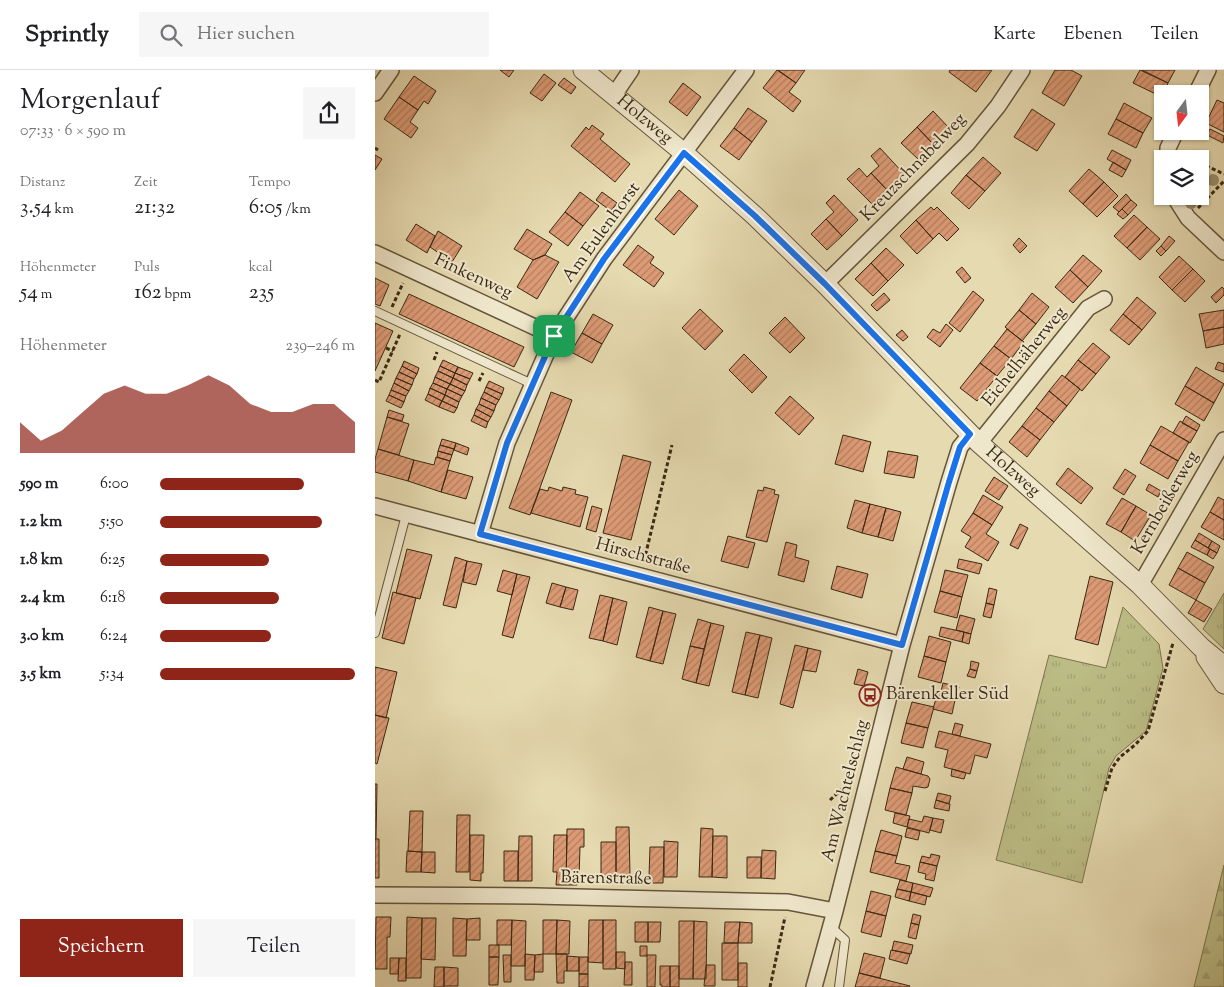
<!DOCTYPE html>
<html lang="de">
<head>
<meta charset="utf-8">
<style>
	:root { --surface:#fff; --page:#f6f6f6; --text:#202124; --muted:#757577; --line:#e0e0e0; --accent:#8f2418 }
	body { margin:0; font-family:"Sorts Mill Goudy",serif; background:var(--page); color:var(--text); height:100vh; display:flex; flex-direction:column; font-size:19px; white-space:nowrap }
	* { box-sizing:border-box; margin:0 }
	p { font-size:16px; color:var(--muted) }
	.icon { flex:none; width:28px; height:28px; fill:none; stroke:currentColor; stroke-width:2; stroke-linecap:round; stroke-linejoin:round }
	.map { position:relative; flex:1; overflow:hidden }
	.sheet { display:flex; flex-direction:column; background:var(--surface); width:375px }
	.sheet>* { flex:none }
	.needle { width:32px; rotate:195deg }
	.controls { position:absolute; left:779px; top:15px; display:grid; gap:10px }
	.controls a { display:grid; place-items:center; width:55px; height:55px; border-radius:0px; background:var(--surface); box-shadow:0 1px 4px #0004; font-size:25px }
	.pin { position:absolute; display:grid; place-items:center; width:42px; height:42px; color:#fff; margin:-21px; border-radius:10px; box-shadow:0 2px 8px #0006 }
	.round { display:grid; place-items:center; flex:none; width:52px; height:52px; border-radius:0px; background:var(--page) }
	.overview { display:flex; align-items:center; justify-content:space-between; height:85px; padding:0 20px }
	h1 { font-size:28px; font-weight:600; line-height:38px }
	.stats { display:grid; grid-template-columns:repeat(3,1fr); gap:8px; height:85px; padding:5px 20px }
	.stats div { display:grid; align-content:center }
	.stats b { font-size:21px; font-weight:600 }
	.stats small { font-size:14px; font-weight:400 }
	.stats p { font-size:14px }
	.chart { height:140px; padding:10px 20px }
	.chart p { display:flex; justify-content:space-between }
	.chart svg { width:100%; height:90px; margin-top:5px; fill:var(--accent); opacity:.7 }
	.action { display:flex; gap:10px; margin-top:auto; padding:10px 20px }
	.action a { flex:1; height:58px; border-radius:0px; background:var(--accent); color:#fff; font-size:20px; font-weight:600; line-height:58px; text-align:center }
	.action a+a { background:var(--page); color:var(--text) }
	ul { padding:0 20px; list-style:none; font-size:16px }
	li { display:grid; grid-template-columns:80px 60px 1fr; align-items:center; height:38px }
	li i { height:12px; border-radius:6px; background:var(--accent) }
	header { display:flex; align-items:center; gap:30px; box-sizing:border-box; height:70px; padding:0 25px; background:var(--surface); border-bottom:1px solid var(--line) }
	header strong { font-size:24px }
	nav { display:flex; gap:28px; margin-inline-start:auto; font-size:18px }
	.search { width:350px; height:45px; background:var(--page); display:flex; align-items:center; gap:12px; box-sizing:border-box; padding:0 18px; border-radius:0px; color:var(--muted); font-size:19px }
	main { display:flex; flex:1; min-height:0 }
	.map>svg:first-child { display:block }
	.grass { fill:url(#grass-tufts); stroke:#7b734d }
	.forest { fill:url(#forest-firs); stroke:#7b734d }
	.building { fill:url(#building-hatch); stroke:#3a2914 }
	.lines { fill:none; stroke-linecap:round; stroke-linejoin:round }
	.service-casing { stroke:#65553b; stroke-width:10 }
	.minor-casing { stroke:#65553b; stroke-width:18 }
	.tertiary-casing { stroke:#65553b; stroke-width:21 }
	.path { stroke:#3a2914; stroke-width:3; stroke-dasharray:4 2.5; stroke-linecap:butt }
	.service { stroke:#efe7cc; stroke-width:8 }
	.minor { stroke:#efe7cc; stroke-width:15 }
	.tertiary { stroke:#efe7cc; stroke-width:19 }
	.tree { fill:#998d6a }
	.route-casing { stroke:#fff; stroke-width:10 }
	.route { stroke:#1a73e8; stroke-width:6 }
	.labels { text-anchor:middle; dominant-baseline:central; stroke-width:4; stroke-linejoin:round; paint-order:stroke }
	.street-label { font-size:18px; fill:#3a2914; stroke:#efe7cc }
	.poi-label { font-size:18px; fill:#3a2914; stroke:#efe7cc; text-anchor:start }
</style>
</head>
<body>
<header>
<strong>Sprintly</strong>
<div class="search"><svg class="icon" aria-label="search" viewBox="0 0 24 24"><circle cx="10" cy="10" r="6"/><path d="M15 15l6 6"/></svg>Hier suchen</div>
<nav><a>Karte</a><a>Ebenen</a><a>Teilen</a></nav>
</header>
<main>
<section class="sheet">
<div class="overview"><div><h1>Morgenlauf</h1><p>07:33 · 6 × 590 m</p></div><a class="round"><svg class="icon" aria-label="share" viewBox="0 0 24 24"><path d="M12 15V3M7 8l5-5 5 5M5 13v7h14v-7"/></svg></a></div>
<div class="stats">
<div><p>Distanz</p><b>3.54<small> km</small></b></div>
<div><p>Zeit</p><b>21:32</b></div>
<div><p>Tempo</p><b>6:05<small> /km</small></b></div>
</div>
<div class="stats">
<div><p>Höhenmeter</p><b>54<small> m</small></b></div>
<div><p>Puls</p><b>162<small> bpm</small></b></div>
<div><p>kcal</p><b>235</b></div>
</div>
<div class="chart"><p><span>Höhenmeter</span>239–246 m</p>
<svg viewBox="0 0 160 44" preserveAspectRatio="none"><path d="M0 44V29L10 38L20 33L30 24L40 15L50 11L60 15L70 15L80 11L90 6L100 11L110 20L120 24L130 24L140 20L150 20L160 29V44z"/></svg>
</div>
<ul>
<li><b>590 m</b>6:00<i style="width:74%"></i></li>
<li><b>1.2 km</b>5:50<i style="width:83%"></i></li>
<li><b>1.8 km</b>6:25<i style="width:56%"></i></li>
<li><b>2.4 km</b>6:18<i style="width:61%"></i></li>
<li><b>3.0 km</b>6:24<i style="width:57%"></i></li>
<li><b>3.5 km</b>5:34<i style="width:100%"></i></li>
</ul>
<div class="action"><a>Speichern</a><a>Teilen</a></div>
</section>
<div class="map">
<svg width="849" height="917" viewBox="0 0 849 917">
	<defs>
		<pattern id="grass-tufts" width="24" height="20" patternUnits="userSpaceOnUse" patternTransform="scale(1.25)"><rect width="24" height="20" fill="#bcbd86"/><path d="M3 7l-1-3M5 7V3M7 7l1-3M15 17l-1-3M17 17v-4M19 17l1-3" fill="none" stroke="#a2a273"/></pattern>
		<pattern id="forest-firs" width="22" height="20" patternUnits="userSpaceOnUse" patternTransform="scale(1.25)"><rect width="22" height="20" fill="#bcbd86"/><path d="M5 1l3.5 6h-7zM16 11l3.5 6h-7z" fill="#a2a273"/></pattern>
		<pattern id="building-hatch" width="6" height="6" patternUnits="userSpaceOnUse" patternTransform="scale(1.25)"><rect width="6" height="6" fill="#dd9b75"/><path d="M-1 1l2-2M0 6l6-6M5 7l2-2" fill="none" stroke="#b47e5f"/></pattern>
	</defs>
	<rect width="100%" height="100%" fill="#e6dab0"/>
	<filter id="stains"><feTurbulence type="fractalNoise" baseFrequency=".004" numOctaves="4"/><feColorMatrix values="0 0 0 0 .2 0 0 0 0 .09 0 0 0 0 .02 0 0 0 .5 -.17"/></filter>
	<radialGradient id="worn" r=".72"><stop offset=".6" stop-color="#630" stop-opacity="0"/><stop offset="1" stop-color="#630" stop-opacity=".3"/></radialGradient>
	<path class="grass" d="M849 523V579L828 559Z
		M748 537 784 574 788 598 771 661 741 686 734 698 707 813 621 790 674 585 731 598Z"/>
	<path class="forest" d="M849 795V917H819Z"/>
	<path class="building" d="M125 0H139L134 7Z
		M402 0 421 13 414 22 426 31 418 42 388 18Z
		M403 0H430L421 13Z
		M575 0H617L601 22 574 2Z
		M680 0H696L707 6 689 36 667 23Z
		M765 0 793 13 787 27 758 13Z
		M767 0H800L793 13Z
		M169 4 181 13 167 31 155 23Z
		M39 6 61 21 53 34 49 31 43 40 24 27Z
		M189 8 201 17 196 24 183 15Z
		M308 13 326 27 312 46 294 32Z
		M24 27 43 40 35 52 43 58 36 68 9 49Z
		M842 30 849 33V62L831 53Z
		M749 33 777 48 768 63 741 49Z
		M373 38 392 51 377 72 359 58Z
		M657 39 680 54 662 81 639 67Z
		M558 41 575 59 559 75 542 57Z
		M741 49 768 63 761 78 733 64Z
		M217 55 229 64 225 69 255 94 240 112 196 76 211 57 214 60Z
		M542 57 559 75 544 90 526 73Z
		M359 58 377 72 364 90 345 76Z
		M835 59 849 66 848 73 832 65Z
		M505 78 530 105 513 121 496 103 504 96 496 86Z
		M737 80 756 90 751 100 732 89Z
		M0 85 7 89 0 100Z
		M608 87 626 103 610 121 591 105Z
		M738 92 751 100 747 107 734 100Z
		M484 98 492 107 496 103 513 121 498 135 472 109Z
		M714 99 729 112 708 134 694 121Z
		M591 105 610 121 594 139 576 123Z
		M729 112 743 126 722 147 708 134Z
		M304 120 323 136 299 165 280 149Z
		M205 122 224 136 208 156 190 142Z
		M227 122 242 133 236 141 221 130Z
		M751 124 756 130 744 142 738 137Z
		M459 125 483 150 467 166 451 149 459 142 451 133Z
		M756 130 762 135 753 145 747 139Z
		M556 137 559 140 562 137 584 159 572 171 564 163 558 169 541 150Z
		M747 139 753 145 748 149 742 144Z
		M190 142 208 156 193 176 174 162Z
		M759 145 772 157 752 178 739 166Z
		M451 149 467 166 452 180 436 164Z
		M541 150 558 169 542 184 525 166Z
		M41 154 60 166 52 183 31 170Z
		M772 157 785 169 765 190 752 178Z
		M152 159 177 174 170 185 158 190 139 179Z
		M63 161 87 176 77 192 55 177Z
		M794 166 800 171 791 181 786 176Z
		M644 168 652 176 645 183 638 175Z
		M263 175 279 187 275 193 289 203 279 217 248 195Z
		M786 176 791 181 786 186 781 181Z
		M511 178 529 195 513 211 496 193Z
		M170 185 184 192 162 229 142 217 158 190Z
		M708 185 727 201 713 217 695 200Z
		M804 186 818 199 797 220 784 207Z
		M496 193 513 211 498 226 480 209Z
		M587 197 596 208 590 213 581 202Z
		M818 199 830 211 810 232 797 220Z
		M695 200 713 217 698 233 680 217Z
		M0 208 14 215 5 236 0 234Z
		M847 217 849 219V225L841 233 836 227Z
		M598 221 609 230 585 262 574 253Z
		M509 223 515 230 502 241 496 235Z
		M657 223 674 237 661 254 644 240Z
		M34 224 149 277 139 297 24 244Z
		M762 227 781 243 767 260 748 244Z
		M325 239 348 261 330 280 307 258Z
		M644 240 661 254 647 271 630 257Z
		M849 240V257L828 261 824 244Z
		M218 244 238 255 227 274 207 263Z
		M748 244 767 260 754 275 735 260Z
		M410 247 430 268 415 283 394 263Z
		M0 253 18 261 0 301Z
		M571 254 578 260 565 277 552 267 558 259 565 263Z
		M849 257V274L831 278 828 261Z
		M632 259 649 272 636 289 619 276Z
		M527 260 533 267 528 271 521 265Z
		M207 263 227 274 217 293 196 282Z
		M718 273 735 287 721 304 703 290Z
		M619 276 636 289 622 306 605 293Z
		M369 284 392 307 377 323 354 300Z
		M68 290 83 297 80 303 65 296Z
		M703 290 721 304 707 321 690 307Z
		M29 291 44 298 42 304 27 296Z
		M843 292 849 294V302L840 299Z
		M605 293 622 306 602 331 585 318Z
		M27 296 42 304 39 309 24 302Z
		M65 296 80 303 78 308 63 301Z
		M83 297 98 303 95 309 80 303Z
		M821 297 849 314 839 333 810 316Z
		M63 301 78 308 75 314 60 307Z
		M24 302 39 309 37 315 21 308Z
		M80 303 95 309 92 315 78 308Z
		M687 305 705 319 692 336 674 321Z
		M60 307 75 314 72 319 58 313Z
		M21 308 37 315 34 321 19 313Z
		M78 308 92 315 90 321 75 314Z
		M114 311 129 318 127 324 111 317Z
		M19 313 34 321 31 326 16 320Z
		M58 313 72 319 70 325 55 318Z
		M75 314 90 321 87 326 72 319Z
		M810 316 839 333 829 351 800 334Z
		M111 317 127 324 124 330 109 322Z
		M55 318 70 325 67 331 53 324Z
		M72 319 87 326 84 332 70 325Z
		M16 320 31 326 29 332 14 325Z
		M674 321 692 336 679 352 661 338Z
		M109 322 124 330 121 335 106 328Z
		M176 322 197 330 155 445 134 438Z
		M53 324 67 331 64 337 50 330Z
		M14 325 29 332 26 338 11 331Z
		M70 325 84 332 82 338 67 331Z
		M415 326 439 348 424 365 400 343Z
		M106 328 121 335 119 341 104 334Z
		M67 331 82 338 79 343 64 337Z
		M104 334 119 341 116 347 101 339Z
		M661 338 679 352 665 370 647 356Z
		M101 339 116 347 113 352 99 345Z
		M14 340 29 345 27 351 12 347Z
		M99 345 113 352 111 358 96 351Z
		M811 346 825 355 822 361 807 353Z
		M12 347 34 354 24 385 3 379Z
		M805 351 822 361 815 373 798 363Z
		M647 356 665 370 652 387 634 372Z
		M786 356 814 372 803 391 775 375Z
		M468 365 496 372 488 402 460 394Z
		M67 369 81 373 79 379 65 375Z
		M81 373 94 378 92 385 79 380Z
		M65 375 79 379 77 385 63 381Z
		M775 375 803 391 793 409 765 393Z
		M3 379 39 390 33 411 0 402V389Z
		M63 381 77 385 75 391 62 387Z
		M513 381 543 386 539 408 509 403Z
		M248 385 276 392 256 470 228 463Z
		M61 387 75 391 66 422 33 411 39 390 59 395Z
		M693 398 718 418 706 434 681 414Z
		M750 399 761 406 749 425 738 418Z
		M73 400 98 407 91 429 66 422Z
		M619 407 633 416 624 430 610 421Z
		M774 414 786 421 783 427 771 420Z
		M174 417 187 421 188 417 201 420 200 424 213 427 205 457 156 443 165 419 173 421Z
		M389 417 400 420 399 424 404 425 392 472 371 467 383 420 388 421Z
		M608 425 628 437 617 455 598 443Z
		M843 427 849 430V450L835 442Z
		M747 428 761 436 746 462 731 454Z
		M480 430 495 434 487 463 472 458Z
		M495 434 511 438 503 467 487 463Z
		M217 436 227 439 221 462 211 459Z
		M761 436 776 445 760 471 746 462Z
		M511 438 526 442 518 471 503 467Z
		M835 442 849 450V470L826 457Z
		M598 443 617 455 611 464 624 472 613 491 590 477 596 467 586 461Z
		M645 454 653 458 643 479 635 475Z
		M824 463 837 471 833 478 820 470Z
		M353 466 380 473 373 498 346 491Z
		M820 470 835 479 832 485 816 477Z
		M837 471 845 476 842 483 833 478Z
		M411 472 422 475 420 487 434 491 429 512 403 505Z
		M32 479 57 485 45 529 21 523Z
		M835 479 842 483 838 489 832 485Z
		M812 482 839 497 830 513 803 498Z
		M80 487 92 491 81 538 68 535Z
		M584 489 607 494 604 504 582 498Z
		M92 491 107 494 101 515 88 512Z
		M462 496 493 504 487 528 456 519Z
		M803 498 830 513 821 530 794 515Z
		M128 500 142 504 137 525 122 521Z
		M570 500 593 505 587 527 565 521Z
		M142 504 155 507 138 568 127 565Z
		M715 506 738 512 723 575 700 569Z
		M177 513 191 517 185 537 171 533Z
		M191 517 203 520 198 540 185 537Z
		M614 518 622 520 619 535 611 533Z
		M565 521 587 527 582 548 559 542Z
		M18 522 41 528 29 574 7 568Z
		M225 525 238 528 228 571 214 568Z
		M238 528 252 532 242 575 228 571Z
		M821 530 837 539 829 552 813 543Z
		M611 533 619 535 616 548 608 546Z
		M274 537 288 541 275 591 261 587Z
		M288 541 301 544 288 594 275 591Z
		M585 545 600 549 596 564 581 560Z
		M323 549 336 553 329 579 315 576Z
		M336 553 349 556 334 616 321 613Z
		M566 557 589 562 587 572 564 566Z
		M371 562 385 565 370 625 357 622Z
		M589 562 596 564 594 574 587 572Z
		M385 565 397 568 383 628 370 625Z
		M554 566 576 572 571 592 549 586Z
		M420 575 433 578 418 638 405 634Z
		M315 576 329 579 321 613 307 609Z
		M433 578 446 581 441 602 428 600Z
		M549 586 571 592 566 613 543 607Z
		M596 591 604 593 602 601 595 599Z
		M0 597 22 602 11 648 0 645Z
		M483 599 493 602 489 616 479 614Z
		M595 599 602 601 600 608 592 606Z
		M568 613 584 617 580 630 565 626Z
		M562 625 580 630 577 644 558 639Z
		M537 632 559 637 553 658 531 653Z
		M0 645 14 648 2 694 0 693Z
		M531 653 553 658 548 678 526 673Z
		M580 653 588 655 585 666 577 664Z
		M564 661 616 674 612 688 600 685 595 704 569 697 573 680 560 677Z
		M532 687 549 692 546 704 528 699Z
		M521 697 553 706 555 709 553 717 550 718 538 716 537 723 515 718Z
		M577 699 591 703 589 709 576 706Z
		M0 714H2L1 769H0Z
		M515 718 537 723 531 745 510 740Z
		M563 723 576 726 574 734 561 730Z
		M561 730 575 734 574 741 559 738Z
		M35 741H48L47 782 33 781Z
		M520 743 535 746 532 757 518 753Z
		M82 745H95L94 802H81Z
		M549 746 558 748 554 763 532 757 534 749 547 752Z
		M558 748 569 750 566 763 555 760Z
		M241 757H254L255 805H241Z
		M326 758 338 759 337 807H324Z
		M532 758 545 761 543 770 530 767Z
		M192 759H209V777H205L204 808H202V815H191Z
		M506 760 527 766 522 786 500 781Z
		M95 765H109L108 803H106V811L95 810Z
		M179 765H192L191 815H181L182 802H178Z
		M144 766H157V811H143Z
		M338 766H352V808L337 807Z
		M0 769H4V808H0Z
		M289 771 303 772 302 807H289Z
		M226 772H241V813H229V806H226Z
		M275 777H289L288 813H277V807H274Z
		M387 780 401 781 400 809 386 808Z
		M32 781 47 782 46 802H31Z
		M129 781H143V811H129Z
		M500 781 522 786 520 793 535 796 531 811 495 802Z
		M47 782H60V803L46 802Z
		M556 784 565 786 562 796 545 792 547 786 555 788Z
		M372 787H386V808H372Z
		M545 792 562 796 559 811 550 809 551 804 543 802Z
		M525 810 538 813 536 822 522 819Z
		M538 813 558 818 555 827 536 822Z
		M522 819 536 822 534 831 520 827Z
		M496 821 516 826 511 846 491 841Z
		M536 822 552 826 550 835 534 831Z
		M491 841 511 846 506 867 486 862Z
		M538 844 546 846 544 855 536 853Z
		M1 847H16L15 867H12V899H0Z
		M32 847 47 848 46 908H31Z
		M47 848H61L60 890 46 889Z
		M78 848 92 849 91 886H78Z
		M105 848V870H91L92 849Z
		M122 850H137L136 875H122Z
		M137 850 151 851 150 896H136Z
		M168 850H182L181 884H168Z
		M182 850 195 851 194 884H181Z
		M214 850H228V893L213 892Z
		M228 850H241V899H228Z
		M304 851H319L318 909H304Z
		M319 851 332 852 331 909H318Z
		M260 852H273V872H260Z
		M273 852H286L285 872H273Z
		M350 852H365L363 873H349Z
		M365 852 377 853V873H363Z
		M536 853 544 855 541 869 533 867Z
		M519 871 538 875 536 884 517 880Z
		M347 873H363V910H347Z
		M114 875H124V887H114Z
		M265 876H272V886H265Z
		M516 880 535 884 532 894 514 889Z
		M241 882H250V899L241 898Z
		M489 883 510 888 505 908 484 903Z
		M150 884 160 885 159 910H150Z
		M168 884V902H159L160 885Z
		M181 884H192V901H189V913H182Z
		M128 885H136V912H129Z
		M272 885H281L280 917H272Z
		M192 886 204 887V901H192Z
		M114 887H124L123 915H114Z
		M204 887H213V904H204Z
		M15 888H24L23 904H15Z
		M24 888H31V911H23Z
		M250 892H257V915H249Z
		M363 893H372V917H363Z
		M331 895H340V916H329Z
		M285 896H295V917H287V915H285Z
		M295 896H304V917H295Z
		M60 897H69V917H59Z
		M69 897 83 898V916H69Z
		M484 903 535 916 534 917H480Z
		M204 904H213V917H204Z"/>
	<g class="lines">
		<g class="service-casing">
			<path id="service" d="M0 241 157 314
				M0 563 31 445
				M456 857 470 870 464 917"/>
		</g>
		<g class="minor-casing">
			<path id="minor" d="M0 23 16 0
				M821 24 833 0
				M239 25 256 0
				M793 89V78L801 61
				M799 126 813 148 849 182
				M0 183 179 266
				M450 214 592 74 623 36 647 0
				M604 373 713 238 729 229
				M0 436 527 575
				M105 464 132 373 179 266 229 189 371 0
				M765 515 849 370
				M0 825 160 826 413 832 460 841
				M439 917 460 841 527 575 574 412 585 377 595 365"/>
		</g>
		<g class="tertiary-casing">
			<g id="tertiary">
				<path id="s1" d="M208 0 309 83 380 146 450 214 604 373 765 515 826 577 849 596"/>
				<path d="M831 587 849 614"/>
			</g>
		</g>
		<path class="path" d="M0 78 3 80
			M808 85 817 89
			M825 93 849 104
			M823 138 849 111
			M17 237 28 213
			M11 278 18 281
			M59 290 62 282
			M0 310 4 312 25 264
			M104 311 108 303
			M269 491 297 375
			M730 721 737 698 745 687 760 675 773 661 798 573
			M455 730 467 719 476 716
			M395 917 410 847"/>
		<use href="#service" class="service"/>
		<use href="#minor" class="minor"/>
		<use href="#tertiary" class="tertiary"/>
	</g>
	<g class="tree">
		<circle cx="838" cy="110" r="6"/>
		<circle cx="816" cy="133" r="6"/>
	</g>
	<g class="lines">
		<g class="route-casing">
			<path id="route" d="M309 83 380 146 450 214 595 364 585 377 574 412 527 575 105 464 132 373 179 266 229 189Z"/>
		</g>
		<use href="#route" class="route"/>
	</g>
	<defs>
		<g id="bus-ring" transform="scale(1.125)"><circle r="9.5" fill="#efe7cc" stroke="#8f2418" stroke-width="1.5"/><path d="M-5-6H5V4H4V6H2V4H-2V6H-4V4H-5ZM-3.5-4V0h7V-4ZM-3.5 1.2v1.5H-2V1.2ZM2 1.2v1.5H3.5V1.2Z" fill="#8f2418"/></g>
	</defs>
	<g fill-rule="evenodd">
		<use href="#bus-ring" x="495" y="625"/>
	</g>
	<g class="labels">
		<g class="street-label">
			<text stroke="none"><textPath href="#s1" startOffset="79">Holzweg</textPath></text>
			<text transform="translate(539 98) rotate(-46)">Kreuzschnabelweg</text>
			<text transform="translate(227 163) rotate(-54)">Am Eulenhorst</text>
			<text transform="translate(98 207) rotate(25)">Finkenweg</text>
			<text transform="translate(650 287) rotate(-51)">Eichelhäherweg</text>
			<text stroke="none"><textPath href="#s1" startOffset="589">Holzweg</textPath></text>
			<text transform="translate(791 433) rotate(-60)">Kernbeißerweg</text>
			<text transform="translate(268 487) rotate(15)">Hirschstraße</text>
			<text transform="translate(471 721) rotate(-76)">Am Wachtelschlag</text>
			<text transform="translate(231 809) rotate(1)">Bärenstraße</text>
		</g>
		<g class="poi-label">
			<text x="511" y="625">Bärenkeller Süd</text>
		</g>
	</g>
	<rect width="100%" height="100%" filter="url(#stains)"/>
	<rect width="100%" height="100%" fill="url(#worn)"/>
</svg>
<div class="controls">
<a><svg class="needle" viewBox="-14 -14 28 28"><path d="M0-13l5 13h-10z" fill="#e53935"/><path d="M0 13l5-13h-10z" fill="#757577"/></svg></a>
<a><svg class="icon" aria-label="layers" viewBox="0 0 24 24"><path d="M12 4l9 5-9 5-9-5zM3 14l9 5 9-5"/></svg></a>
</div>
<div class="pin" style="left:179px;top:266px;background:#1e9e55"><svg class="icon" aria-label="arrive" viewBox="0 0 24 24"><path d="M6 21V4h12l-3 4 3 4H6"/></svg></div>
</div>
</main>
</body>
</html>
